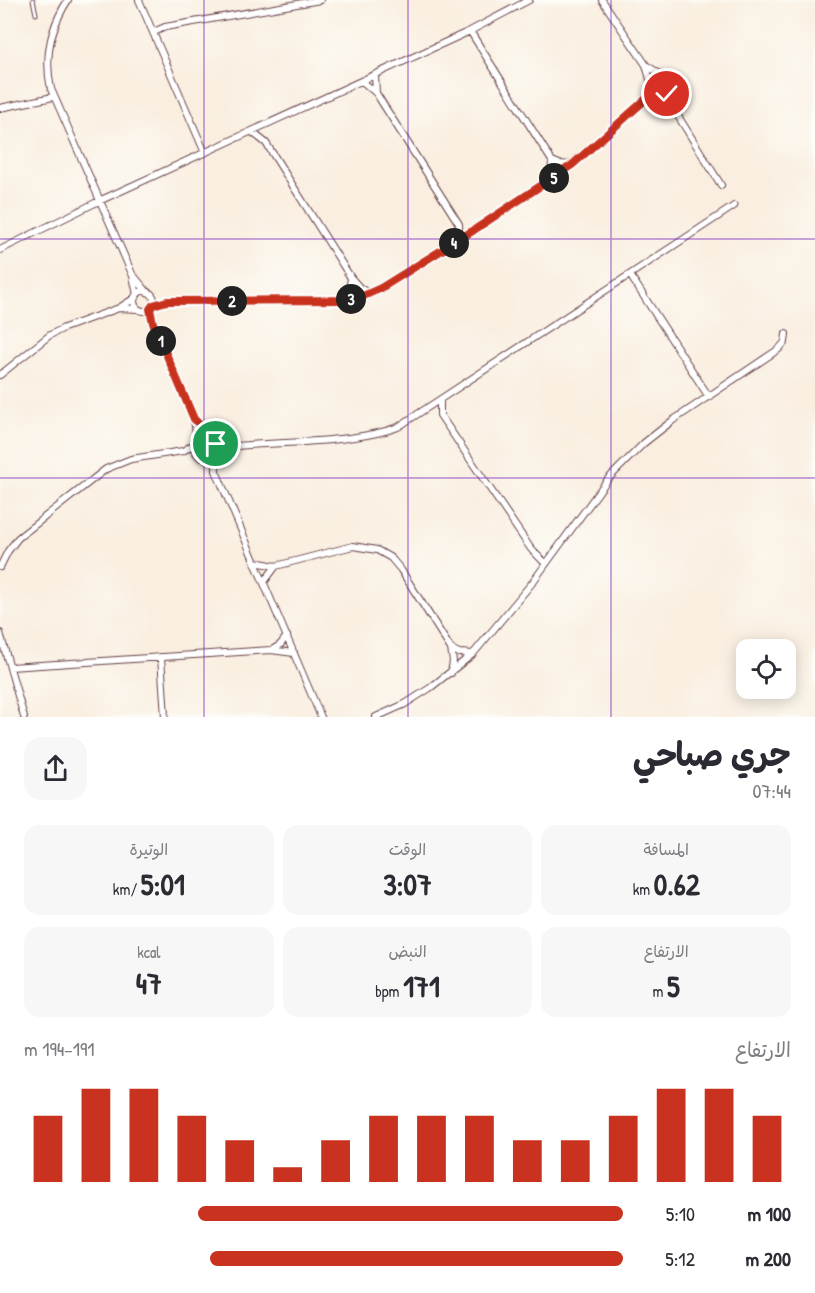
<!DOCTYPE html>
<html lang="ar">
<head>
<meta charset="utf-8">
<style>
	:root { --surface:#fff; --page:#f7f7f7; --text:#2b2b33; --muted:#7c7c81; --accent:#c8321e }
	body { margin:0; font-family:"Patrick Hand","Playpen Sans Arabic",sans-serif; background:var(--page); color:var(--text); direction:rtl; height:100vh; display:flex; flex-direction:column; font-size:22px; white-space:nowrap }
	* { box-sizing:border-box; margin:0 }
	p { font-size:20px; color:var(--muted) }
	.icon { flex:none; width:33px; height:33px; fill:none; stroke:currentColor; stroke-width:2; stroke-linecap:round; stroke-linejoin:round }
	.map { position:relative; height:717px; overflow:hidden; direction:ltr }
	.drawer { display:flex; flex-direction:column; background:var(--surface); flex:1 }
	.drawer>* { flex:none }
	.controls { position:absolute; left:736px; top:639px; display:grid; gap:12px }
	.controls a { display:grid; place-items:center; width:60px; height:60px; border-radius:12px; background:var(--surface); box-shadow:0 3px 15px #0003; font-size:30px }
	.pin { position:absolute; display:grid; place-items:center; width:51px; height:51px; color:#fff; margin:-26px; border:3px solid #fff; border-radius:50%; box-shadow:0 2px 6px #0007 }
	.km { position:absolute; width:30px; height:30px; margin:-15px; border-radius:50%; background:#222; color:#fff; font-size:16px; line-height:30px; text-align:center }
	.round { display:grid; place-items:center; flex:none; width:63px; height:63px; border-radius:18px; background:var(--page) }
	.headline { display:flex; align-items:center; justify-content:space-between; height:102px; padding:0 24px }
	h1 { font-size:33px; font-weight:700; line-height:45px }
	.stats { display:grid; grid-template-columns:repeat(3,1fr); gap:9px; height:102px; padding:6px 24px }
	.stats div { display:grid; align-content:center; border-radius:15px; background:var(--page); text-align:center }
	.stats b { font-size:30px; font-weight:700 }
	.stats small { font-size:16px; font-weight:400 }
	.stats p { font-size:16px }
	.chart { height:168px; padding:12px 24px }
	.chart p { display:flex; justify-content:space-between }
	.chart svg { width:100%; height:108px; margin-top:6px; stroke:var(--accent); stroke-width:6 }
	ul { padding:0 24px; list-style:none; font-size:20px }
	li { display:grid; grid-template-columns:96px 72px 1fr; align-items:center; height:45px }
	li i { height:15px; border-radius:8px; background:var(--accent) }
	.map>svg:first-child { display:block }
	.lines { fill:none; stroke-linecap:round; stroke-linejoin:round }
	.service-casing { stroke:#643e46; stroke-width:5 }
	.minor-casing { stroke:#643e46; stroke-width:8 }
	.service { stroke:#fff; stroke-width:3 }
	.minor { stroke:#fff; stroke-width:6 }
	.route-casing { stroke:#fff; stroke-width:12 }
	.route { stroke:#c8321e; stroke-width:8 }
	.grid { fill:none; stroke:#7b2cbf; stroke-width:1.5; stroke-opacity:0.55 }
</style>
</head>
<body>
<div class="map">
<svg width="815" height="717" viewBox="0 0 815 717">
	<rect width="100%" height="100%" fill="#fdfcf7"/>
	<filter id="ink" filterUnits="userSpaceOnUse"><feTurbulence type="fractalNoise" baseFrequency=".0167" numOctaves="2"/><feDisplacementMap in="SourceGraphic" scale="12" xChannelSelector="R" yChannelSelector="G"/><feConvolveMatrix kernelMatrix="1 2 1 2 8 2 1 2 1" color-interpolation-filters="sRGB"/></filter>
	<filter id="wash" filterUnits="userSpaceOnUse"><feTurbulence type="fractalNoise" baseFrequency=".008" numOctaves="4" result="noise"/><feDisplacementMap in="SourceGraphic" scale="24" xChannelSelector="R" yChannelSelector="G"/><feGaussianBlur stdDeviation="1.35" result="paint"/><feColorMatrix in="noise" values="0 0 0 0 0 0 0 0 0 0 0 0 0 0 0 0 0 1.4 0 .05"/><feComposite in="paint" operator="in"/></filter>
	<g filter="url(#wash)">
		<rect width="100%" height="100%" fill="#f9eedf"/>
	</g>
	<g filter="url(#ink)">
		<g class="lines">
			<g class="service-casing">
				<path id="service" d="M33 0 36 14"/>
			</g>
			<g class="minor-casing">
				<path id="minor" d="M68 0C50 28 44 57 51 89L133 276 137 295
					M139 0 205 153
					M602 0 646 65 651 83
					M470 31 552 161 551 180
					M154 32 165 27 320 0
					M646 65 663 76
					M375 75 376 93
					M362 81 376 93 459 224V240
					M669 91 664 95H656L651 87 653 79 659 75 669 80 673 108
					M660 96 673 108 721 185
					M0 108 53 97
					M252 132 266 143 351 278 359 287 369 294
					M552 161 559 164 571 165
					M0 250 99 201 470 31 529 0
					M630 275 709 397
					M134 276 147 292
					M134 301a10 10 0 1 1 20 0a10 10 0 1 1-20 0Z
					M343 300 349 290 351 278
					M153 305 167 301 343 300 361 297 381 289 551 180 600 141 645 100 656 95
					M119 308 138 309
					M150 309 153 323 194 419 197 441
					M0 375 50 335 64 328 119 308 135 298
					M440 400V415L531 549 546 564
					M194 420 211 438
					M195 448a11 11 0 1 1 22 0a11 11 0 1 1-22 0Z
					M213 440 234 446
					M217 450 234 446C281 442 355 443 398 427L734 206
					M216 452V471L321 717
					M255 562 276 566 353 546 377 550 391 558 401 570 451 649 453 661 451 673
					M0 567 8 551 18 538 106 469 131 459 183 451 196 443
					M264 582 276 566
					M0 633 24 717
					M451 649 459 653 473 654
					M272 650 280 645 287 636
					M161 657 165 717
					M10 667 271 650 294 653
					M376 717 405 704 430 688 473 654 532 583 608 479 644 443 672 421 779 349 785 342 786 334"/>
			</g>
			<use href="#service" class="service"/>
			<use href="#minor" class="minor"/>
		</g>
	</g>
	<g class="lines" filter="url(#ink)">
		<g class="route-casing">
			<path id="route" d="M216 444 205 430 194 419 153 323 150 309 153 305 167 301 342 300 361 297 381 288 474 230 572 165 645 100 656 95 667 94"/>
		</g>
		<use href="#route" class="route"/>
	</g>
	<path class="grid" d="M204 0V717M408 0V717M611 0V717M0 239H815M0 478H815"/>
</svg>
<div class="controls">
<a><svg class="icon" aria-label="locate" viewBox="0 0 24 24"><circle cx="12" cy="12" r="6"/><path d="M12 2v4M12 18v4M2 12h4M18 12h4"/></svg></a>
</div>
<div class="pin" style="left:216px;top:444px;background:#1e9e55"><svg class="icon" aria-label="arrive" viewBox="0 0 24 24"><path d="M6 21V4h12l-3 4 3 4H6"/></svg></div>
<div class="pin" style="left:667px;top:94px;background:#d93025"><svg class="icon" aria-label="check" viewBox="0 0 24 24"><path d="M5 12l5 5 9-10"/></svg></div>
<b class="km" style="left:161px;top:341px">1</b>
<b class="km" style="left:232px;top:301px">2</b>
<b class="km" style="left:351px;top:299px">3</b>
<b class="km" style="left:454px;top:243px">4</b>
<b class="km" style="left:554px;top:178px">5</b>
</div>
<section class="drawer">
<div class="headline"><div><h1>جري صباحي</h1><p>07:44</p></div><a class="round"><svg class="icon" aria-label="share" viewBox="0 0 24 24"><path d="M12 15V3M7 8l5-5 5 5M5 13v7h14v-7"/></svg></a></div>
<div class="stats">
<div><p>المسافة</p><b>0.62<small> km</small></b></div>
<div><p>الوقت</p><b>3:07</b></div>
<div><p>الوتيرة</p><b>5:01<small> /km</small></b></div>
</div>
<div class="stats">
<div><p>الارتفاع</p><b>5<small> m</small></b></div>
<div><p>النبض</p><b>171<small> bpm</small></b></div>
<div><p>kcal</p><b>47</b></div>
</div>
<div class="chart"><p><span>الارتفاع</span>191–194 m</p>
<svg viewBox="0 0 160 44" preserveAspectRatio="none"><path d="M5 44V17M15 44V6M25 44V6M35 44V17M45 44V27M55 44V38M65 44V27M75 44V17M85 44V17M95 44V17M105 44V27M115 44V27M125 44V17M135 44V6M145 44V6M155 44V17"/></svg>
</div>
<ul>
<li><b>100 m</b>5:10<i style="width:71%"></i></li>
<li><b>200 m</b>5:12<i style="width:69%"></i></li>
</ul>
</section>
</body>
</html>
